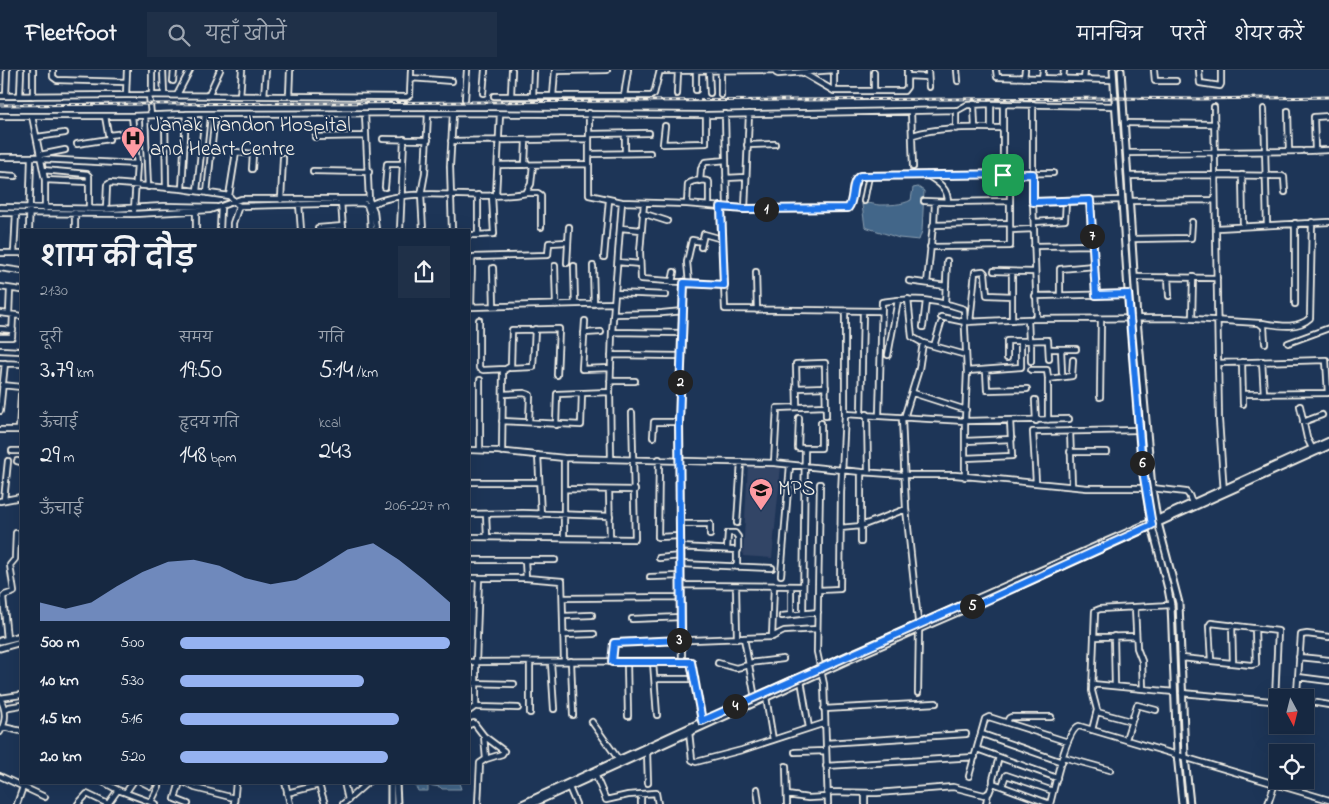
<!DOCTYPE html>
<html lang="hi">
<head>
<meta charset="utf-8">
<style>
	:root { --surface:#162841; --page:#1f3048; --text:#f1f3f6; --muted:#9ea6b1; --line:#35445a; --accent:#95b2f1 }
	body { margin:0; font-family:"Indie Flower","Playpen Sans Deva",sans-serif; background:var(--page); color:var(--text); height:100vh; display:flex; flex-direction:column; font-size:19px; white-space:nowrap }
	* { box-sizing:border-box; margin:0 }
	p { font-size:16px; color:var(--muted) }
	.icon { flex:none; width:28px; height:28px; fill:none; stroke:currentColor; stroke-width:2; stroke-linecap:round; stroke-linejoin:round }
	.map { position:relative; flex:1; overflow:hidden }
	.side { position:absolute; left:20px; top:159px; width:450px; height:555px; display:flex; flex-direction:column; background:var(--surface); border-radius:0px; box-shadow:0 5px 20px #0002,0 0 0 1px var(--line) }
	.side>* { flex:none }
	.needle { width:32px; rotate:173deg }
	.fabs { position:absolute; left:1269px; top:619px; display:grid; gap:10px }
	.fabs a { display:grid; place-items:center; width:45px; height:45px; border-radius:0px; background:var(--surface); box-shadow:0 5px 20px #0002,0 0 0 1px var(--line); font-size:25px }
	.pin { position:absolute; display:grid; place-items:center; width:42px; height:42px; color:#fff; margin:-21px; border-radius:10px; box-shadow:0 2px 8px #0006 }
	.km { position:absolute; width:25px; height:25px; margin:-12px; border-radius:50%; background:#222; color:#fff; font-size:14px; line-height:25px; text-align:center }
	.round { display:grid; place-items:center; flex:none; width:52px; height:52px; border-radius:0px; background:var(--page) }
	.overview { display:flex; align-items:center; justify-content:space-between; height:85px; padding:0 20px }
	h1 { font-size:28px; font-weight:600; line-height:38px }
	.metrics { display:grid; grid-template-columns:repeat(3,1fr); gap:8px; height:85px; padding:5px 20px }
	.metrics div { display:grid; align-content:center }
	.metrics b { font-size:25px; font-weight:600 }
	.metrics small { font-size:14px; font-weight:400 }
	.metrics p { font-size:14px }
	.chart { height:140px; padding:10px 20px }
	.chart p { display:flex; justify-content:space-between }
	.chart svg { width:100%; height:90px; margin-top:5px; fill:var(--accent); opacity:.7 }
	ul { padding:0 20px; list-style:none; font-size:16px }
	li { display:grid; grid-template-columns:80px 60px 1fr; align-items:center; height:38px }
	li i { height:12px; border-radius:6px; background:var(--accent) }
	header { display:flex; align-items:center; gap:30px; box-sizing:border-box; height:70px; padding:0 25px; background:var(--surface); border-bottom:1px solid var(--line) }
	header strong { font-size:24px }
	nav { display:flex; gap:28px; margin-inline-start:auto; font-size:18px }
	.search { width:350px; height:45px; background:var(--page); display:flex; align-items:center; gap:12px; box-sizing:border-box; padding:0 18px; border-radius:0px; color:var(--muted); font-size:19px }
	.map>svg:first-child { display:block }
	.built { fill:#346 }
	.water { fill:#436689; stroke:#8a9eaf }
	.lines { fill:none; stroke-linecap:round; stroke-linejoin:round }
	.minor-casing { stroke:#f4f1e8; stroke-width:8 }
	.major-casing { stroke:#f4f1e8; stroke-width:9 }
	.minor { stroke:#1d3557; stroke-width:4.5 }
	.major { stroke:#1d3557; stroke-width:5 }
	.rail-casing { stroke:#f4f1e8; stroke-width:3 }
	.rail { stroke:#1d3557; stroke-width:1; stroke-dasharray:4; stroke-linecap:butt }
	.route-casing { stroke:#fff; stroke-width:10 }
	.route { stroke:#1a73e8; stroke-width:6 }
	.labels { text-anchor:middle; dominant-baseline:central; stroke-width:4; stroke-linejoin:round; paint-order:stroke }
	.poi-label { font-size:21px; fill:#f4f1e8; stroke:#1d3557; text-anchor:start }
</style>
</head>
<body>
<header>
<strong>Fleetfoot</strong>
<div class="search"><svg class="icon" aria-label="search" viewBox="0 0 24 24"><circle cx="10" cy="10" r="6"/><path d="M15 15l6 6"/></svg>यहाँ खोजें</div>
<nav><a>मानचित्र</a><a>परतें</a><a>शेयर करें</a></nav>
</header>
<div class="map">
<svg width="1329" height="734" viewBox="0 0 1329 734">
	<rect width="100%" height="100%" fill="#1d3557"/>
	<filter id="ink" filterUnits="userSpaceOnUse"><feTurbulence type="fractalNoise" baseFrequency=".02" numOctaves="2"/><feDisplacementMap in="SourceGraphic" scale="10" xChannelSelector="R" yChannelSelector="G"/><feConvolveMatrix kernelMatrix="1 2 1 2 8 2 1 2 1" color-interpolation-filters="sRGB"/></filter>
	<g filter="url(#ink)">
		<path class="built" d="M748 394 781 396 772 488 743 486Z"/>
		<path class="water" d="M918 117 924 121 922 161 919 170 899 168 865 157 862 135C869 132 872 134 879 135 888 135 903 135 911 130L913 118Z
			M414 713H459L461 719H442L440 717 428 715V721H418Z"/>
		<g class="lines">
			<g class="minor-casing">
				<path id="minor" d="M53 0V7L57 10 126 12
					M163 0 164 25
					M776 0V3L778 4 834 0
					M928 0 929 17
					M957 0 958 11
					M996 0 997 7 1113 10
					M1154 0 1155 11H1176
					M1199 0 1200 13 1220 16 1221 14V0
					M555 1 607 0
					M660 1 776 0
					M696 1V20
					M709 1 710 23
					M721 1V25
					M803 3 834 21H904L907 17V0
					M907 6 928 7
					M411 8 452 11
					M1024 8 1025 0
					M1042 8 1043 0
					M1063 9 1064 0
					M1084 9 1085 0
					M173 11 174 0
					M834 21V0
					M874 21V2
					M483 23 485 0
					M677 24 678 1
					M126 25 127 0
					M149 25 151 45
					M152 25V0
					M177 25 190 0
					M511 25 512 0
					M0 26 126 25 407 27 410 25 411 0
					M6 26 7 0
					M20 26 21 0
					M33 26V0
					M208 26 220 0
					M240 26 242 0
					M264 26 266 0
					M289 26 290 0
					M494 26H651L654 24 660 0
					M533 26 534 0
					M553 26 555 0
					M624 26 628 0
					M465 29 467 0
					M974 34 975 58
					M1003 34V105
					M1033 34V132L1037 249
					M1214 37 1219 350 1224 423
					M1264 39 1267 155
					M956 40V59
					M911 41 913 97
					M1288 41 1289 81
					M589 43V125L622 132 687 134 745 139 749 44
					M365 44 369 130
					M725 44 727 138
					M165 45 166 118
					M0 46H132L186 44 453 43 706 45 958 40 967 35 991 34 1115 36
					M32 46 45 110V139
					M132 46 137 94 134 140
					M145 46 148 117
					M1125 53 1215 54
					M665 56 663 74 706 73V45
					M991 58V34
					M589 64 649 63
					M109 65 134 62
					M913 65C941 56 974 58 1003 58
					M37 67 65 63
					M315 67 365 66
					M383 69 428 70
					M451 71 589 69
					M77 74 109 69 105 46
					M747 75 775 74
					M1305 81 1329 80
					M1315 81 1314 47 1329 46
					M625 83V63
					M1127 83 1301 81
					M589 84 650 83
					M40 85 65 80
					M1 87H40
					M41 89 137 94
					M498 95 588 94
					M525 95 526 70
					M252 99 253 84 236 82 229 126 239 136 362 133 367 135 370 144 371 160
					M43 100 87 104 89 106V139
					M313 101 369 102
					M0 105 15 106
					M927 105C938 112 948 118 948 132L1010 131
					M1242 105 1243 156
					M1128 106 1215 105 1282 106 1284 107 1285 122
					M726 108 746 107
					M45 110 89 112
					M700 111 701 99 705 92 726 90
					M385 117 387 94H402
					M182 119 186 44
					M197 121 205 44
					M207 123 215 44
					M526 123H538L541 125V157
					M496 125 500 44
					M281 130 283 88
					M1090 130 1096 225
					M341 131 343 160
					M864 131 869 106
					M924 131 949 132
					M1130 131 1215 130
					M1033 132 1122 130
					M644 133 640 182 641 209 724 215
					M299 134 301 160
					M687 134 688 114C693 110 704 109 709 112V136
					M369 135C412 114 479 132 526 123L531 114 533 95
					M0 137 108 139 164 136 216 137
					M721 137 725 239 881 241
					M106 139 107 115 110 113 182 119 229 126
					M745 139 848 138C855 130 850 112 860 106L1053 103
					M0 143 134 144 210 140 241 129H365L369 130 374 141 376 160
					M642 143 667 151
					M1034 152 1065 150 1066 131
					M934 154 935 132
					M318 158 343 156
					M621 158 641 160
					M1217 158 1329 152
					M29 160 31 87
					M75 160V143
					M196 160V142
					M220 160 221 137
					M233 160V153L239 136
					M400 160 404 69
					M423 160 421 125 425 103 428 43
					M452 160 450 96 453 43
					M1010 160 1034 159
					M469 165H478V125
					M478 165 494 164 492 125
					M1132 169 1191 168 1192 152
					M1034 176 1092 175
					M701 177 704 164 722 169
					M930 177 1010 176V104
					M0 183H21
					M14 183 16 143
					M604 187 609 130
					M618 192 640 194
					M567 193 569 157
					M555 196 556 235
					M574 196 575 234
					M593 196 594 234
					M0 198 21 201
					M493 198 494 236
					M994 201 1035 202
					M756 202 757 240
					M1012 202V250
					M1134 207 1217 208
					M1168 207 1169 226
					M909 211 946 216
					M672 212 674 202
					M689 213 687 192 692 170 702 172
					M927 213 933 155 1010 153
					M0 217 21 220
					M10 219 9 244 21 246
					M615 223 666 225
					M1035 226 1128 224
					M1060 226V199L1094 196
					M908 229 912 267 923 273 966 285
					M945 234 947 191
					M1295 234V153
					M470 237 614 233
					M471 237 472 191 473 187 548 185 549 173 568 172
					M0 243 9 244
					M614 244 662 243 683 241
					M941 247 965 252 1028 249 1178 248 1259 253 1264 257 1265 273
					M1028 249 1029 271
					M1192 249 1193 207
					M479 250V298L483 300 506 299
					M585 251 582 299 611 298
					M970 252 975 202 983 201 985 203 987 225 1012 226
					M1261 253C1277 255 1297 260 1310 248L1312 152
					M923 257 926 231
					M0 259 13 260
					M612 262 682 263
					M584 263 601 262
					M0 267H12L13 245
					M1031 271V291
					M1288 273 1329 258
					M934 276 941 253
					M1049 279H1076
					M1061 279 1062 303
					M0 280 21 281
					M611 285 681 286
					M888 285 898 230
					M1007 288V271L1048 270 1049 289
					M1262 291 1264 324
					M1242 292 1243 334
					M0 293 21 294
					M1218 293 1326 290 1328 323 1243 324
					M510 298 533 297 535 259
					M986 300 987 320 1027 319
					M1031 300H1047L1048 308
					M967 301 1021 297V271
					M480 310V380
					M610 311H635
					M2 315 21 317
					M796 318 826 317
					M913 323 966 340
					M503 324 524 323 530 325 529 352
					M1100 327 1101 249
					M1035 330 1036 351
					M797 336 796 294 825 293 826 346
					M1300 336 1307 368 1312 378
					M0 341 5 293
					M845 344 965 351 1069 349
					M861 344 863 241
					M867 344 868 402
					M879 345 882 232C909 227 938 230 964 239L967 301 965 351V407
					M799 348 798 378H821V353
					M902 348 906 439 919 560 918 623
					M904 348 919 299 923 273
					M1048 350V309L1072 306 1073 290
					M502 351 581 355 582 323
					M1303 352 1322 345
					M556 355 557 324 610 322
					M0 360H20
					M19 360 21 325
					M1070 361 1072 416
					M653 367 654 352H679
					M965 371 1012 369
					M469 380 498 381 564 388 774 393 861 402 904 405H955L1087 418H1152L1186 422 1189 425 1192 433
					M12 381H21
					M502 382 503 303 504 300 511 296 512 260 559 259 557 305
					M1070 382H1107
					M538 385 541 445
					M564 388V468
					M965 388 1012 386 1010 351
					M611 389 610 322 612 262 622 132
					M659 389 658 467 680 466
					M17 391 21 392
					M774 393 777 338 825 336
					M861 402V472
					M469 412H539
					M1036 412 1033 362 1139 360
					M820 414 817 582 824 614 828 734
					M564 419 635 420
					M609 420 610 469
					M4 430 8 391
					M0 431 21 427
					M469 444 523 443 610 446
					M486 444 487 467
					M737 453 741 392
					M680 454H710V465
					M840 458 861 456 906 439
					M469 467 635 469 632 343
					M680 477 737 480V497
					M727 479 728 463H735L738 467V480
					M659 488 681 486
					M469 490H555
					M525 490 526 508
					M681 494 772 498
					M781 505 790 395
					M650 507 681 506
					M469 508H526L562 511 564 591
					M681 515 803 516
					M736 516 737 569
					M819 520 840 519 841 423 845 344V241
					M563 528 681 527
					M1135 538 1137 578 1142 591 1143 619
					M803 544 805 378
					M791 545V516
					M564 546 592 545
					M782 546 818 542
					M632 549 681 547
					M1232 555 1233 593
					M564 565 594 564
					M1114 566 1115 616
					M772 567 774 516
					M1094 567 1136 566
					M744 568 755 628
					M7 569 3 527 5 525 14 522 10 495 15 489 16 463
					M1299 587 1329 590
					M1182 588 1251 595 1256 594 1255 558
					M571 591 573 645
					M682 591 679 352 684 213
					M469 592 690 591 692 595 702 651
					M530 592V643
					M551 592 554 639
					M612 592 614 573 772 567 784 561 817 559
					M627 592 628 646
					M653 592 657 645
					M718 593 736 598 749 595
					M749 593 783 589
					M1298 607 1329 611
					M655 609H695
					M801 610 809 658
					M469 613 514 614
					M1092 614 1174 622
					M1182 623 1271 631 1275 629 1278 561 1211 553 1209 556 1211 590
					M766 627 773 670
					M0 628C6 640 7 650 0 662
					M0 628 21 625
					M1298 628 1297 622 1301 565 1307 564 1329 567
					M1305 631 1329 635
					M476 636V593L479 508
					M476 636 478 637 518 638
					M5 639 9 637 21 635
					M824 639 936 633
					M469 641 476 636
					M1097 642 1131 651
					M592 652 619 690
					M1007 652 1009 648 1011 647H1051
					M469 655 474 653 484 666 486 689 480 693 478 734
					M3 657 21 661
					M1092 660 1097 640 1092 621 1095 541 1100 539 1171 535
					M689 662 692 690 696 692 742 680 825 653
					M982 664 1062 692
					M484 666 504 681 502 684 486 689
					M1126 669 1137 635 1156 640
					M826 673 966 664
					M977 679 1057 708
					M647 681 648 713
					M795 682 826 681
					M999 687 993 709V713L1050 734
					M1063 687 1110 700
					M786 696 787 734
					M826 696 975 687
					M594 702 606 730 628 725 656 723 658 734
					M0 706 45 727
					M969 706 985 649 989 647 1068 672
					M103 712 118 720
					M142 712 150 716
					M180 712 175 729 188 734
					M184 712 195 718 234 728
					M285 712 290 734
					M344 712 348 730
					M319 715 325 734
					M568 715 576 734
					M1002 716 1006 705 1053 721
					M757 719 759 734
					M126 722 133 712
					M827 722 877 723 953 717 984 725 989 723 993 713
					M287 723 319 715 318 712
					M865 723V734
					M787 725 808 728 827 727
					M151 732 159 716
					M17 734 23 717
					M78 734 87 724 108 734
					M108 734 118 720 156 734
					M234 734 236 712
					M343 734 368 712
					M641 734V724
					M986 734 988 723
					M1050 734C1054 719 1066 660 1079 656L1329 730
					M1268 734 1275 713"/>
			</g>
			<g class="major-casing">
				<path id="major" d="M1113 0 1130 250 1142 395 1151 452 1168 519 1171 535 1177 684 1182 734
					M1121 0 1137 249 1152 418 1157 449 1179 533 1185 687 1190 734
					M0 571 21 566
					M0 578 21 572
					M391 712V734
					M396 712 397 734
					M522 734 819 598 1151 452 1329 371
					M532 734 866 582 1025 513 1329 376"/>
			</g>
			<use href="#minor" class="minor"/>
			<use href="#major" class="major"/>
			<g class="rail-casing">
				<path id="rail" d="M0 35 1115 28 1201 29 1329 27"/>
			</g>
			<use href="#rail" class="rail"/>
		</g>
	</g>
	<g class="lines" filter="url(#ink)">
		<g class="route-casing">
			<path id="route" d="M1033 104V132L1090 130 1096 225 1128 224 1142 395 1152 455 972 537 970 532 702 651 691 592H612L614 573 681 570 679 352 684 213 724 215 721 137 744 139 848 138C855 130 850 112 860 106Z"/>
		</g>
		<use href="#route" class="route"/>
	</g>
	<defs>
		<g id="hospital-pin" transform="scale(1.25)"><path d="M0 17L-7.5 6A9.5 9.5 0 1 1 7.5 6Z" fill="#ff9aa2" stroke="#1d3557"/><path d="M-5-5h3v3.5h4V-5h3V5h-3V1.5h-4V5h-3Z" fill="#111"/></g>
		<g id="school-pin" transform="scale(1.25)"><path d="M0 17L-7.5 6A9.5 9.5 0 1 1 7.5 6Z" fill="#ff9aa2" stroke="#1d3557"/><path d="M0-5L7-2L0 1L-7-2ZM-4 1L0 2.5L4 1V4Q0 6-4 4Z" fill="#111"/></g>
	</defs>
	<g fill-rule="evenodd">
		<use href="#hospital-pin" x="133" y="68"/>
		<use href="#school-pin" x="761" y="420"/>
	</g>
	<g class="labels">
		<g class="poi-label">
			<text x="150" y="56">Janak Tandon Hospital<tspan x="150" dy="24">and Heart Centre</tspan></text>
			<text x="778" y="420">MPS</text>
		</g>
	</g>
</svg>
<div class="fabs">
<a><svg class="needle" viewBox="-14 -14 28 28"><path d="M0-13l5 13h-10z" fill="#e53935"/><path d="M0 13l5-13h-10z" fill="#9ea6b1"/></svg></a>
<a><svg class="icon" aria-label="locate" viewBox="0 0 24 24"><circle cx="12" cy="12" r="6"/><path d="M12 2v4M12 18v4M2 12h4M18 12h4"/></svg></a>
</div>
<div class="pin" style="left:1003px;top:105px;background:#1e9e55"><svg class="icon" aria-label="arrive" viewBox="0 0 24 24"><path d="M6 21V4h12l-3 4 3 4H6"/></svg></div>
<b class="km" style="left:766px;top:139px">1</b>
<b class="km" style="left:680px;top:312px">2</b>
<b class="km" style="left:679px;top:570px">3</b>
<b class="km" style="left:735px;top:636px">4</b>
<b class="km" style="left:972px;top:536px">5</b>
<b class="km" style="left:1142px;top:393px">6</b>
<b class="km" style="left:1092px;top:166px">7</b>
<section class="side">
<div class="overview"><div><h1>शाम की दौड़</h1><p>21:30</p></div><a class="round"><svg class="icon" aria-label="share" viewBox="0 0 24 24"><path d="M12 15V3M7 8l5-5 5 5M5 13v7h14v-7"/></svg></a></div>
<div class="metrics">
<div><p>दूरी</p><b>3.79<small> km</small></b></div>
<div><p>समय</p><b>19:50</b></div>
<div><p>गति</p><b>5:14<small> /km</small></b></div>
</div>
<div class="metrics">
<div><p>ऊँचाई</p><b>29<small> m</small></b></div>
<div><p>हृदय गति</p><b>148<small> bpm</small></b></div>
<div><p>kcal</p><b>243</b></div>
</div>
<div class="chart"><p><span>ऊँचाई</span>206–227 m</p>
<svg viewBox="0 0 160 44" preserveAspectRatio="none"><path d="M0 44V35L10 38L20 35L30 27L40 20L50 15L60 14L70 17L80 23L90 26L100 24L110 17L120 9L130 6L140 14L150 24L160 35V44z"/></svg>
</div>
<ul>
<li><b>500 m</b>5:00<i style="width:100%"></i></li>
<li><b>1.0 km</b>5:30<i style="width:68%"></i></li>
<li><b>1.5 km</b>5:16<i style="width:81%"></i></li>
<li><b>2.0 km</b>5:20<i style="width:77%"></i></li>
</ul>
</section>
</div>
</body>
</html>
